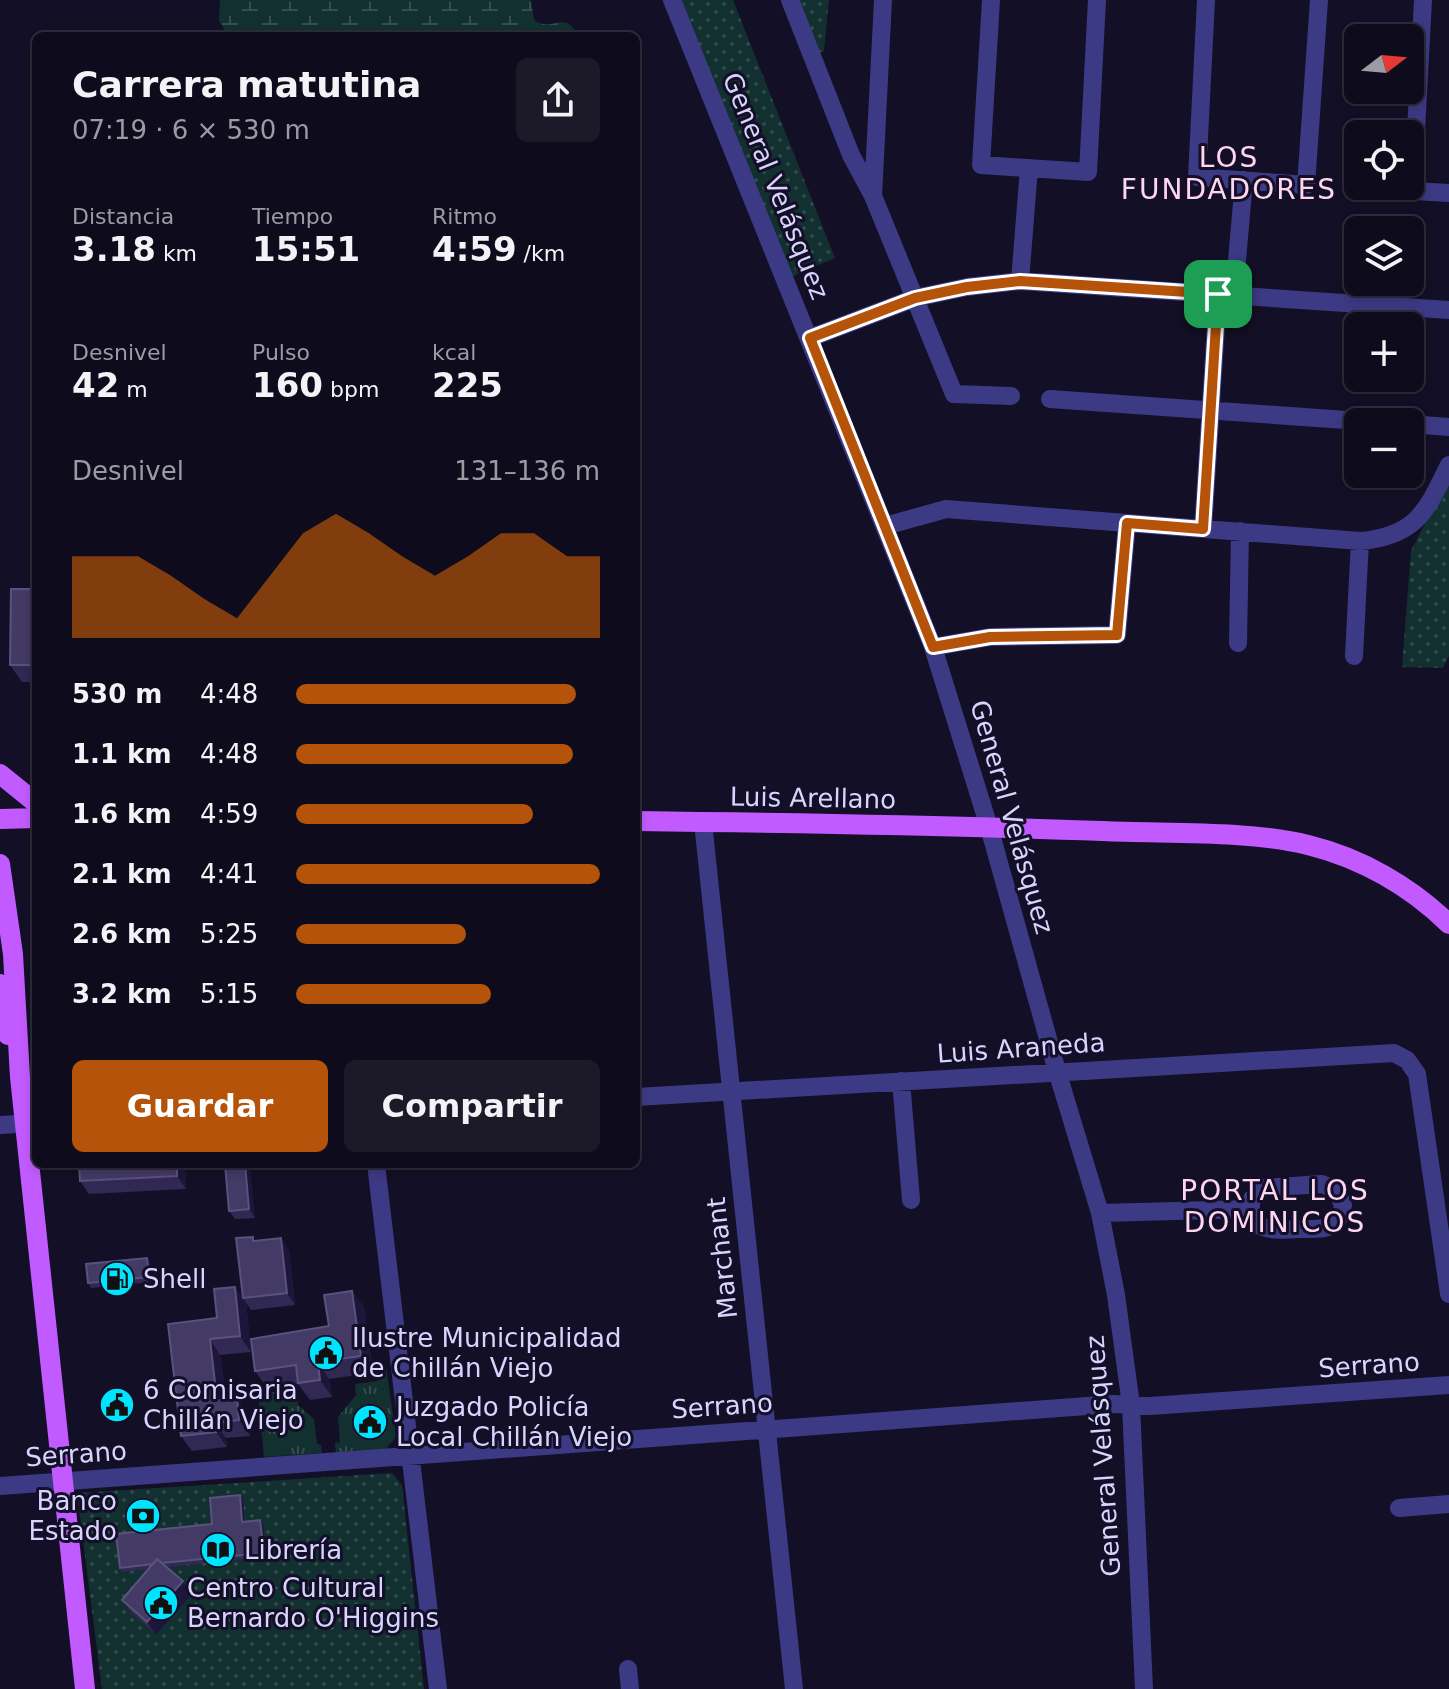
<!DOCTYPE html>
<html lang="es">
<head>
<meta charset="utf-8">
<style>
	:root { --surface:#0e0b1c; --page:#1c1929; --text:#f1f3f6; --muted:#9b9ba3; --line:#2e2b3b; --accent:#b45309 }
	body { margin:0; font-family:"DejaVu Sans",sans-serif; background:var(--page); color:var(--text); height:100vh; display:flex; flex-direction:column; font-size:30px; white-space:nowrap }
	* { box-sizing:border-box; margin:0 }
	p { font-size:26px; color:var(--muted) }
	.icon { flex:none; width:44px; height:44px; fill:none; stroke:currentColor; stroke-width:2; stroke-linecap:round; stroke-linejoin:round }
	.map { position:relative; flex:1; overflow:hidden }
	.panel { position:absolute; left:32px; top:32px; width:608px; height:1136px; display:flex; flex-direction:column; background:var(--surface); border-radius:12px; box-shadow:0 4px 12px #0003,0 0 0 2px var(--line) }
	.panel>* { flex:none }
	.needle { width:52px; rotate:74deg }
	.controls { position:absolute; left:1344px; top:24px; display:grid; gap:16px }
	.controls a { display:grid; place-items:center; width:80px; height:80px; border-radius:12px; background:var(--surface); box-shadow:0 4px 12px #0003,0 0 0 2px var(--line); font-size:40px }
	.pin { position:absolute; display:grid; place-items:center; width:68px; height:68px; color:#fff; margin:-34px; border-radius:16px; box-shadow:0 4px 12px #0006 }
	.round { display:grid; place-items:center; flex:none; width:84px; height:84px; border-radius:12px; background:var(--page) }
	.overview { display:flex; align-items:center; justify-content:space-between; height:136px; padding:0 40px }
	h1 { font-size:36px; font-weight:600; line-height:60px }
	.figures { display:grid; grid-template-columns:repeat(3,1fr); gap:12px; height:136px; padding:8px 40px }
	.figures div { display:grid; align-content:center }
	.figures b { font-size:34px; font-weight:600 }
	.figures small { font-size:22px; font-weight:400 }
	.figures p { font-size:22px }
	.chart { height:224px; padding:16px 40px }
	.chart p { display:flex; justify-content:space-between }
	.chart svg { width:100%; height:144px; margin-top:8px; fill:var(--accent); opacity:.7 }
	.cta { display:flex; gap:16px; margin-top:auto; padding:16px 40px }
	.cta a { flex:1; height:92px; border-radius:12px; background:var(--accent); color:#fff; font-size:32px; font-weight:600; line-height:92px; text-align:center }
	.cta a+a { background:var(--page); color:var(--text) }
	ul { padding:0 40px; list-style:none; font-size:26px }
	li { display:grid; grid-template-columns:128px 96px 1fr; align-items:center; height:60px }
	li i { height:20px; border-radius:10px; background:var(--accent) }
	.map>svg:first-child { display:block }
	.grass { fill:url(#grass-tufts) }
	.wetland { fill:url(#wetland-marsh) }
	.park { fill:url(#park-dots) }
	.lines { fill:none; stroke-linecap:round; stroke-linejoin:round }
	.minor { stroke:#3d3a85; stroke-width:18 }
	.major { stroke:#c25bff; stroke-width:20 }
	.wall { fill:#312854 }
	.shaded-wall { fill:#1d163a }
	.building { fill:#433a66; stroke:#5a527e; stroke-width:2 }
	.route-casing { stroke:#fff; stroke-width:16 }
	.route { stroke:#b45309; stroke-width:10 }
	.labels { text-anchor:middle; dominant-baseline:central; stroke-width:6; stroke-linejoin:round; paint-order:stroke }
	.street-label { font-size:26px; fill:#d9d4ff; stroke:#130f26 }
	.poi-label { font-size:26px; fill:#d9d4ff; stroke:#130f26; text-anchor:start }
	.neighbourhood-label { font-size:28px; letter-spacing:2px; fill:#ffd6f0; stroke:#130f26 }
</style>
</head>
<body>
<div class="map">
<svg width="1449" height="1689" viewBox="0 0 1449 1689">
	<defs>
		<pattern id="grass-tufts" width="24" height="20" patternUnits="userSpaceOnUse" patternTransform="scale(2)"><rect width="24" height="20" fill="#12302f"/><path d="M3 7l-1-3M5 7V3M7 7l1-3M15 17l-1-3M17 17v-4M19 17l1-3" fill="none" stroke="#344d4e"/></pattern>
		<pattern id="wetland-marsh" width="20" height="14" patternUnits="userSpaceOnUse" patternTransform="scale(2)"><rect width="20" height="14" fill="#12302f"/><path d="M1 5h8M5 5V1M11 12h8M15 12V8" fill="none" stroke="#344d4e"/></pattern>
		<pattern id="park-dots" width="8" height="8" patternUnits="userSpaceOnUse" patternTransform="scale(2)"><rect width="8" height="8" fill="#12302f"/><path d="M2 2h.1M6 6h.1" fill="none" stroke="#344d4e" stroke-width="1.8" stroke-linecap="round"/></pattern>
	</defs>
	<rect width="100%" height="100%" fill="#130f26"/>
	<path class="grass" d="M386 1366 396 1437 385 1450 336 1453 335 1443 340 1442 338 1417 356 1395 355 1384 378 1381 377 1367Z
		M297 1389 298 1405 314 1419 317 1444 321 1445 322 1453 264 1457 258 1394Z"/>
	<path class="wetland" d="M220 0H531L534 20C554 34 565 8 578 36H228L219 21Z"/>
	<path class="park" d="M679 0H733L835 258 791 277Z
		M796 0H829L824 51 819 53Z
		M1449 476V656L1443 668 1402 667 1411 551Z
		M392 1473 402 1485 424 1689H102L77 1493Z"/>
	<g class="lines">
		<path class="minor" d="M672 0 933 647 989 827 1057 1071 1100 1213 1116 1295 1131 1405 1144 1689
			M790 0 851 155 873 196 954 394 1011 396
			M991 0 981 165 1088 172 1097 0
			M1206 0 1197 177 1306 185 1319 0
			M1423 0 1413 186 1414 191 1449 193
			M873 196 883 0
			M1020 281 1029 168
			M1234 295 1244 180
			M810 338 915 298 967 287 1020 281 1449 310
			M1050 399 1374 422
			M1410 424 1449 427
			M885 526 946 509 1360 541C1416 536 1426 512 1449 465
			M1203 529 1218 294
			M1238 643 1240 531
			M933 647 990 637 1117 635 1127 523
			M1354 656 1360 541
			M703 822 794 1689
			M901 1081 911 1200
			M636 1097 1394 1053 1407 1060 1417 1074 1449 1294
			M0 1125 36 1123
			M376 1164 438 1689
			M1322 1184 1336 1190 1343 1205C1342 1213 1339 1221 1331 1226 1322 1230 1309 1229 1299 1229 1277 1230 1244 1234 1252 1199L1264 1188Z
			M1100 1213 1251 1209
			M0 1486 1114 1404 1150 1406 1449 1385
			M1399 1508 1449 1504
			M628 1669 630 1689"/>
		<path class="major" d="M0 774 36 803
			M0 819 36 818
			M636 821C792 823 947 825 1103 831 1166 834 1247 830 1308 845 1361 858 1410 886 1449 924
			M0 864 13 954 20 1077 85 1689
			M0 984 8 1035"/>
	</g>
	<path class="wall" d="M36 589V682H22L10 665Z
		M79 1164H185L186 1189 89 1194 80 1181Z
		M225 1164 255 1218 235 1219 229 1211Z
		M256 1241 289 1250 295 1305 251 1310 246 1303 251 1352 220 1355 226 1399 247 1413 250 1436 226 1438 227 1447 192 1451 181 1436 168 1324 217 1318 243 1298Z
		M150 1262 152 1282 91 1288 88 1283Z
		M352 1291 364 1307 373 1373 329 1379 332 1397 310 1400 298 1384 267 1388 255 1371 329 1326Z
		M243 1499 245 1521 260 1520 263 1524 267 1557 167 1567 183 1581 192 1594 156 1635 131 1612 122 1600 148 1569 122 1572 120 1568 212 1524Z"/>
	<path class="shaded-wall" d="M177 1164H185L186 1189 177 1176Z
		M245 1164H250L255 1218 249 1209Z
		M281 1238 289 1250 295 1305 287 1293Z
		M147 1258 150 1262 152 1282 149 1277Z
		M235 1287 246 1302 251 1352 240 1336Z
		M352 1291 364 1307 373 1373 361 1356Z
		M210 1339 220 1355 227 1415 217 1400Z
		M318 1362 329 1379 332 1397 320 1380Z
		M237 1398 247 1413 250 1436 239 1420Z
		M215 1423 226 1438 227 1447 216 1432Z
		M240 1495 243 1499 245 1526 242 1522Z
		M260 1520 263 1524 267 1557 264 1553Z
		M183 1581 192 1594 156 1635 147 1622Z"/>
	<path class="building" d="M11 589H36V665H10Z
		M79 1164H177V1176L80 1181Z
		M225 1164H245L249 1209 229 1211Z
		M253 1237V1241L281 1238 287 1293 243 1298 236 1238Z
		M147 1258 149 1277 88 1283 86 1264Z
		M235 1287 240 1336 210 1339 217 1400 237 1398 239 1420 215 1423 216 1432 181 1436 168 1324 217 1318 214 1289Z
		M352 1291 361 1356 318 1362 320 1380 298 1383 296 1365 255 1371 251 1339 329 1326 324 1295Z
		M240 1495 242 1522 260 1520 264 1553 162 1563 157 1559 153 1564 120 1568 116 1534 212 1524 210 1498Z
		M157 1559 183 1581 147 1622 122 1600Z"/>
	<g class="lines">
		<g class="route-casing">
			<path id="route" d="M1020 281 1218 294 1203 529 1127 523 1117 635 990 637 933 647 810 338 915 298 967 287Z"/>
		</g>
		<use href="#route" class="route"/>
	</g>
	<defs>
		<g id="fuel-disc" transform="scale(1.8)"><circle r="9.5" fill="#00e5ff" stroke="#130f26"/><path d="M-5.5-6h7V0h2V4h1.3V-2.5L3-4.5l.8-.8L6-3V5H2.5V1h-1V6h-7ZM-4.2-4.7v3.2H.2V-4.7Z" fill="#111"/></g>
		<g id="civic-disc" transform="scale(1.8)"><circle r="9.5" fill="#00e5ff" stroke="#130f26"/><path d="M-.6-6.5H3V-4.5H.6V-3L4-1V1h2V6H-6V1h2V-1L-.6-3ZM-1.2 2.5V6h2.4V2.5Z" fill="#111"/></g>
		<g id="bank-disc" transform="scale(1.8)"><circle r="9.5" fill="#00e5ff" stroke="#130f26"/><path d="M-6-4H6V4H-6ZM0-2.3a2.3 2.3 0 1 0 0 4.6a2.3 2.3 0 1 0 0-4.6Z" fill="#111"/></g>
		<g id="library-disc" transform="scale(1.8)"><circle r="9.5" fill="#00e5ff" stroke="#130f26"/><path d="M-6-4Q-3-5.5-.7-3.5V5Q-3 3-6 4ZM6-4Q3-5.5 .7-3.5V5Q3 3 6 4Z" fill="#111"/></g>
	</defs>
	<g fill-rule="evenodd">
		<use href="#fuel-disc" x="117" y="1279"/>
		<use href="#civic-disc" x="326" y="1353"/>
		<use href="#civic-disc" x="117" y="1405"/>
		<use href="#civic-disc" x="370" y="1422"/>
		<use href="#bank-disc" x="143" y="1516"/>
		<use href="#library-disc" x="218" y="1550"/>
		<use href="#civic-disc" x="161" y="1603"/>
	</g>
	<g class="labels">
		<g class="street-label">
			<text transform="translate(776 186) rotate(68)">General Velásquez</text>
			<text transform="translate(813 798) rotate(1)">Luis Arellano</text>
			<text transform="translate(1012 817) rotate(74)">General Velásquez</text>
			<text transform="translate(1021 1048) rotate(-4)">Luis Araneda</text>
			<text transform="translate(722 1258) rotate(-96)">Marchant</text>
			<text transform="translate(1369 1365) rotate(-4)">Serrano</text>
			<text transform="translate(722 1406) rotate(-4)">Serrano</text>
			<text transform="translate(76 1454) rotate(-4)">Serrano</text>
			<text transform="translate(1103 1456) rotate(-94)">General Velásquez</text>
		</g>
		<g class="poi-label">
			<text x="143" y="1279">Shell</text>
			<text x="352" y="1338">Ilustre Municipalidad<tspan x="352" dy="30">de Chillán Viejo</tspan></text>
			<text x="143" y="1390">6 Comisaria<tspan x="143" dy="30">Chillán Viejo</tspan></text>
			<text x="396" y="1407">Juzgado Policía<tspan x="396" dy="30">Local Chillán Viejo</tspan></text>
			<text x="117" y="1501" text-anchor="end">Banco<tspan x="117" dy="30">Estado</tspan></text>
			<text x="244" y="1550">Librería</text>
			<text x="187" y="1588">Centro Cultural<tspan x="187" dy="30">Bernardo O'Higgins</tspan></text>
		</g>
		<g class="neighbourhood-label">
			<text x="1229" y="157">LOS<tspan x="1229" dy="32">FUNDADORES</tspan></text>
			<text x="1275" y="1190">PORTAL LOS<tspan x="1275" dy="32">DOMINICOS</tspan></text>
		</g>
	</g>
</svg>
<div class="controls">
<a><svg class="needle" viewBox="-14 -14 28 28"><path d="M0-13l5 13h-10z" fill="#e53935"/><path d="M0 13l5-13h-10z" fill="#9b9ba3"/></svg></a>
<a><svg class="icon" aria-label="locate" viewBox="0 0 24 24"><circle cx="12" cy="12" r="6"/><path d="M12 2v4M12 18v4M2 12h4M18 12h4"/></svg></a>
<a><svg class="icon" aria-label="layers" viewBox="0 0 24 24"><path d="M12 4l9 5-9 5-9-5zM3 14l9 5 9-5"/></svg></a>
<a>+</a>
<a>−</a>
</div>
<div class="pin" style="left:1218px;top:294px;background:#1e9e55"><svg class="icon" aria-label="arrive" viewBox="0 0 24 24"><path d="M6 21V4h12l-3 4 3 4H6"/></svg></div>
<section class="panel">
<div class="overview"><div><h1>Carrera matutina</h1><p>07:19 · 6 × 530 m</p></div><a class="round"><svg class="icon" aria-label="share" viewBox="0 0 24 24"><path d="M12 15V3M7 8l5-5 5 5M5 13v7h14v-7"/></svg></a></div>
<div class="figures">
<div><p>Distancia</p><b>3.18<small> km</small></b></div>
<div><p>Tiempo</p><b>15:51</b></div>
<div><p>Ritmo</p><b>4:59<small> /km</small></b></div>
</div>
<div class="figures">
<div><p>Desnivel</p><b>42<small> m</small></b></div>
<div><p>Pulso</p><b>160<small> bpm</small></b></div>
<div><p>kcal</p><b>225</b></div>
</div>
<div class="chart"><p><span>Desnivel</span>131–136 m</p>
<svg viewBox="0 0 160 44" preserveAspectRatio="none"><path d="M0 44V19L10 19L20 19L30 25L40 32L50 38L60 25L70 12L80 6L90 12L100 19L110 25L120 19L130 12L140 12L150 19L160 19V44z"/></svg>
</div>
<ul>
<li><b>530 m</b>4:48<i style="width:92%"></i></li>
<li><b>1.1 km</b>4:48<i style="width:91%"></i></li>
<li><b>1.6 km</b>4:59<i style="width:78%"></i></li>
<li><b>2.1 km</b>4:41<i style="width:100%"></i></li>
<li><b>2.6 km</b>5:25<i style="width:56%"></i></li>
<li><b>3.2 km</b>5:15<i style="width:64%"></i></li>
</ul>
<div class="cta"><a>Guardar</a><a>Compartir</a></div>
</section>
</div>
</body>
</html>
